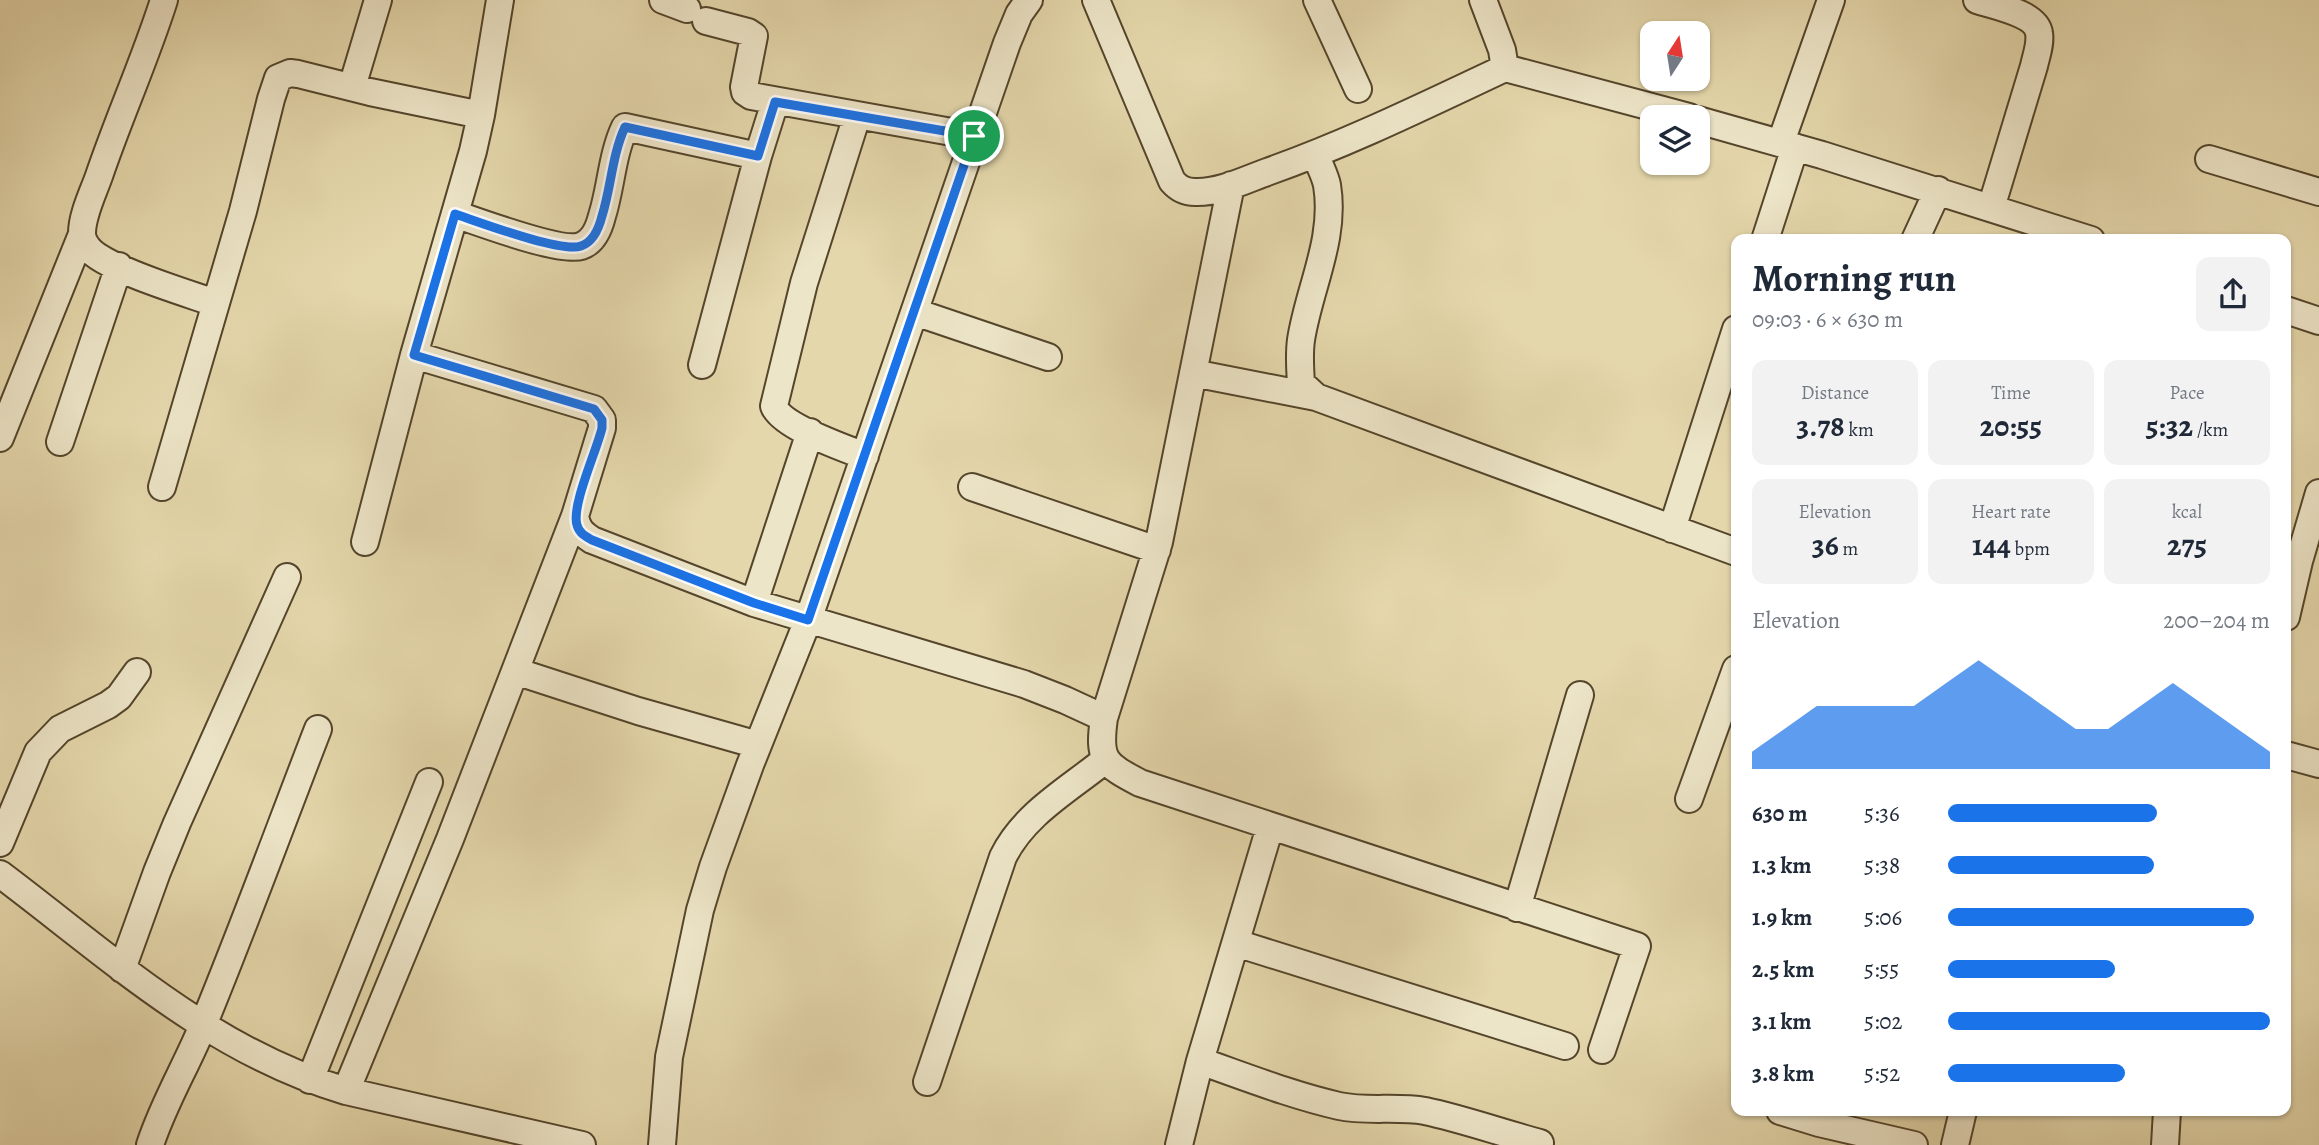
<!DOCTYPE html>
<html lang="en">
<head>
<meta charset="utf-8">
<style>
	:root { --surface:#fff; --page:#f2f2f3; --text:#1f2937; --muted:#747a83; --accent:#1a73e8 }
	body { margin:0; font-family:Alegreya,serif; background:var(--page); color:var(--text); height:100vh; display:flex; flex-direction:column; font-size:26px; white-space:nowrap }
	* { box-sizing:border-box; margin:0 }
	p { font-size:23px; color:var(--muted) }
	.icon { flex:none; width:38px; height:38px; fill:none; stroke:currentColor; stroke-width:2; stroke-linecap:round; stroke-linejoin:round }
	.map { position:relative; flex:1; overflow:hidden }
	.details { position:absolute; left:1731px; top:234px; width:560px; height:882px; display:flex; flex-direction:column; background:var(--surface); border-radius:14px; box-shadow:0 2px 5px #0004 }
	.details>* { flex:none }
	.needle { width:46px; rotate:12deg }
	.buttons { position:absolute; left:1640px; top:21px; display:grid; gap:14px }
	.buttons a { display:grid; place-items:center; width:70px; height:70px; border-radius:14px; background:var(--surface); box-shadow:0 2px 5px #0004; font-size:35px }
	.pin { position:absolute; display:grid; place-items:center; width:60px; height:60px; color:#fff; margin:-30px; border:4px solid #fff; border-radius:50%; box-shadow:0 2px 7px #0007 }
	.round { display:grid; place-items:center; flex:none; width:74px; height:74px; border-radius:14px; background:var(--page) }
	.headline { display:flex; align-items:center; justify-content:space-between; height:119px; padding:0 21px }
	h1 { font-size:38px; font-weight:700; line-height:52px }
	.metrics { display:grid; grid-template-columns:repeat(3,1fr); gap:10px; height:119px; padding:7px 21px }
	.metrics div { display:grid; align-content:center; border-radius:14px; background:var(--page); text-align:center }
	.metrics b { font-size:30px; font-weight:700 }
	.metrics small { font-size:19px; font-weight:400 }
	.metrics p { font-size:19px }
	.chart { height:196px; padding:14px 21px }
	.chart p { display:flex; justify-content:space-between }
	.chart svg { width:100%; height:126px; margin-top:7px; fill:var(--accent); opacity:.7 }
	ul { padding:0 21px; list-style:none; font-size:23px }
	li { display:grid; grid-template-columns:112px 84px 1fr; align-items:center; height:52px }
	li i { height:18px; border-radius:9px; background:var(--accent) }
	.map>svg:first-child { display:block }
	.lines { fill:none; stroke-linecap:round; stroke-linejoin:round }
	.minor-casing { stroke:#54452b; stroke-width:30 }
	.minor { stroke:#ede5c8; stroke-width:26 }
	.route-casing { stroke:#fff; stroke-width:14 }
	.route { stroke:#1a73e8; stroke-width:9 }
</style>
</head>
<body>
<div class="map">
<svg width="2319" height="1145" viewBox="0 0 2319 1145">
	<rect width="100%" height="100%" fill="#e4d7ab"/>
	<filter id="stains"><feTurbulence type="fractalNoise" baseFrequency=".00286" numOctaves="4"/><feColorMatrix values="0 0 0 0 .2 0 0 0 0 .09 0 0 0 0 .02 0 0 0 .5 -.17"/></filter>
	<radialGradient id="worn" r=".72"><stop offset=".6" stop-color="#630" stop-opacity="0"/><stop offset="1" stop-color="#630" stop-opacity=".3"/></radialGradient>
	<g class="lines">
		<g class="minor-casing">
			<path id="minor" d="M164 0C145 60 119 117 99 176 93 193 82 215 82 233 82 238 85 244 88 248 105 269 187 293 215 303
				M663 0 687 9
				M1096 0 1172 181C1178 188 1184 192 1195 192 1219 193 1245 180 1267 172 1349 143 1426 105 1505 68L1502 50 1483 0
				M1317 0 1358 89
				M1977 0C1994 6 2036 13 2039 33 2041 44 2036 56 2034 66L1991 208
				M706 21 748 32 754 36 744 87 745 92 751 96 974 136
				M1505 68 1689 117
				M352 87 378 0
				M857 116 804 283 774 406C781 426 844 448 865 456
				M1698 120 1822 155 2091 240
				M1781 142 1831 0
				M1316 155C1319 165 1325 175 1327 185 1336 239 1309 288 1301 340 1299 354 1300 369 1301 383L1316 397 1736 552
				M2209 159 2319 192
				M1231 185 1159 542 1104 718C1098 760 1104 764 1140 783L1637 946 1602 1050
				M455 214C479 222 561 253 581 246 593 242 599 228 602 216 611 188 612 154 625 127L758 156
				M1765 240 1795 147
				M1915 240 1938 190
				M2286 310 2319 321
				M915 312 1048 357
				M414 355 594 409 602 420V428L575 516C577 528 581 533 592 540L754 603 1024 684 1065 700 1104 718
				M702 365 758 156 775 102
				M1193 373 1316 397
				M0 438 82 234
				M60 442 119 266
				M162 487 243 211 271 99 278 78 290 73 298 74 370 92 481 115
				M972 487 1157 550
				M1672 529 1736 329
				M365 542 414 355 473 151 481 115 500 0
				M754 603 810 432
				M2286 617 2299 561 2319 493
				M515 671 638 711 758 745
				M2286 755 2319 764
				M1689 799 1736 669
				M0 843 38 752 60 729 108 705 119 697 137 672
				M0 874C109 956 212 1052 346 1091L582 1145
				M1517 908 1580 695
				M1236 943 1565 1046
				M122 969 157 872 177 823 287 577
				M1200 1061C1246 1077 1291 1095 1339 1106 1367 1112 1396 1106 1425 1111 1463 1119 1502 1133 1540 1143
				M310 1080 429 782
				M927 1082 1003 857C1024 814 1068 790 1105 760
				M346 1091 450 839 575 516
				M1780 1111 1819 1123 1914 1145
				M150 1145C164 1102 187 1065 204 1023 244 926 280 827 318 729
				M662 1145 669 1057 700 910 713 867 750 765 808 620 1007 43 1019 14 1029 0
				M1179 1145 1200 1061 1270 827
				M1955 1145 1963 1111
				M2165 1145 2167 1111"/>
		</g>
		<use href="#minor" class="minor"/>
	</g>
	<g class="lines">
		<g class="route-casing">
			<path id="route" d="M775 102 974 136 808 620 754 603 592 540C585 536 579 533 577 525 571 506 597 450 602 428V420L594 409 414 355 455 214C479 222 561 253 581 246 593 242 599 228 602 216 611 188 612 155 625 127L758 156Z"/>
		</g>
		<use href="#route" class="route"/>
	</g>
	<rect width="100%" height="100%" filter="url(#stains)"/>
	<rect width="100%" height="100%" fill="url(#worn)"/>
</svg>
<div class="buttons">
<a><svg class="needle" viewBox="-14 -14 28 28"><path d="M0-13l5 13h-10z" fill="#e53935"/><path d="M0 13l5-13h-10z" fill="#747a83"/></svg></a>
<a><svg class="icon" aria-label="layers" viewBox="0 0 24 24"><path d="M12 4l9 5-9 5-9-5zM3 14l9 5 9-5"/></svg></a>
</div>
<div class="pin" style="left:974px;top:136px;background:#1e9e55"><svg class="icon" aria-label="arrive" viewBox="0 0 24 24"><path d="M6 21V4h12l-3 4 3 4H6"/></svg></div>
<section class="details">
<div class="headline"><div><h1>Morning run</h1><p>09:03 · 6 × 630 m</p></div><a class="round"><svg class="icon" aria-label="share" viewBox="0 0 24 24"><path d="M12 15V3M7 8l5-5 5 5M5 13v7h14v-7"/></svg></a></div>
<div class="metrics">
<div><p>Distance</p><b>3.78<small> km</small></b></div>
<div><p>Time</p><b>20:55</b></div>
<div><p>Pace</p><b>5:32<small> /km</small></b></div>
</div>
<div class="metrics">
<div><p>Elevation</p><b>36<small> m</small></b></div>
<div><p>Heart rate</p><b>144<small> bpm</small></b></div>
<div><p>kcal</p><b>275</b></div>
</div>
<div class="chart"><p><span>Elevation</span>200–204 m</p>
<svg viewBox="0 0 160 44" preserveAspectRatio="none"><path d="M0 44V38L10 30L20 22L30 22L40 22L50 22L60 14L70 6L80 14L90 22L100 30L110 30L120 22L130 14L140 22L150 30L160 38V44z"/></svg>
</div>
<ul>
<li><b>630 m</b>5:36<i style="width:65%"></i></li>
<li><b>1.3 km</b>5:38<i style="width:64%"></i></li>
<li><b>1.9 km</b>5:06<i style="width:95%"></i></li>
<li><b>2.5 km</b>5:55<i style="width:52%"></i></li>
<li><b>3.1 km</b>5:02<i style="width:100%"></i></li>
<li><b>3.8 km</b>5:52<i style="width:55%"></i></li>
</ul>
</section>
</div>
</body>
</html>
